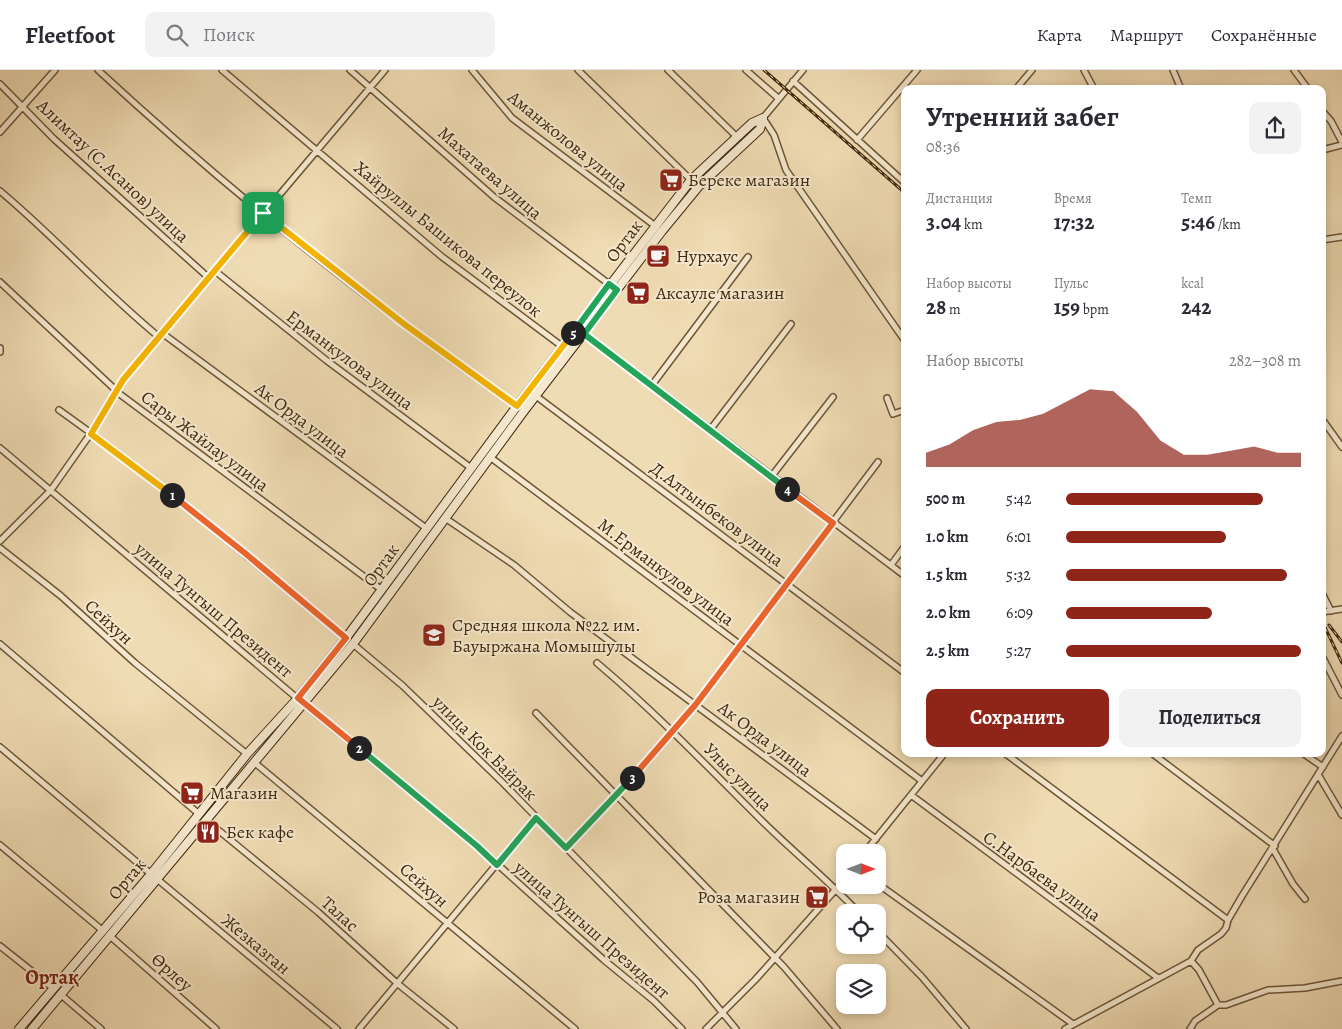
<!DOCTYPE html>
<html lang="ru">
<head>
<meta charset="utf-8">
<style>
	:root { --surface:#fff; --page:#f2f2f3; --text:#2b2b33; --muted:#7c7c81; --line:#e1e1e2; --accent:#8f2418 }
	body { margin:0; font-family:Alegreya,serif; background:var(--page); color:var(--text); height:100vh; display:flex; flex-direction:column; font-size:19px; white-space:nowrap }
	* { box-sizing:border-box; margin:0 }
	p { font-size:16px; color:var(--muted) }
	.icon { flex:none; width:28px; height:28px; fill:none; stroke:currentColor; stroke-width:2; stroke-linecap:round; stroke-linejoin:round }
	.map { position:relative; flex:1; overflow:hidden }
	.details { position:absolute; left:901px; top:15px; width:425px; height:672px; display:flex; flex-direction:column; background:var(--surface); border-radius:10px; box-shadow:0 2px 8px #0003 }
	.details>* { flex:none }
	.needle { width:32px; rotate:90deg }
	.buttons { position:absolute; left:836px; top:774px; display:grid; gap:10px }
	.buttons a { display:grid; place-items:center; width:50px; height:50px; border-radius:10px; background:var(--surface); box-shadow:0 2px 8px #0003; font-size:25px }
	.pin { position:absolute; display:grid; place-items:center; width:42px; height:42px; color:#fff; margin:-21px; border-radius:10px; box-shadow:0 2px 8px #0006 }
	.km { position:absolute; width:25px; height:25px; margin:-12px; border-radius:50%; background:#222; color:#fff; font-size:14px; line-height:25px; text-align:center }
	.round { display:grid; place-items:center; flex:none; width:52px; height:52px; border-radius:10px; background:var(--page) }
	.overview { display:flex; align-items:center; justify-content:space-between; height:85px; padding:0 25px }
	h1 { font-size:28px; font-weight:700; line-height:38px }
	.metrics { display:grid; grid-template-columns:repeat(3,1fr); gap:8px; height:85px; padding:5px 25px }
	.metrics div { display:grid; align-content:center }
	.metrics b { font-size:21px; font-weight:700 }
	.metrics small { font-size:14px; font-weight:400 }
	.metrics p { font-size:14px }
	.chart { height:140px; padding:10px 25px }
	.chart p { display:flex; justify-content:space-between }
	.chart svg { width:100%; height:90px; margin-top:5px; fill:var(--accent); opacity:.7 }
	.button { display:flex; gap:10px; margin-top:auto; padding:10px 25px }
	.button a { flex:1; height:58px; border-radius:10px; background:var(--accent); color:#fff; font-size:20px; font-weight:700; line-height:58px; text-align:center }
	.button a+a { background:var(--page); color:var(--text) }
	ul { padding:0 25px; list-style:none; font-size:16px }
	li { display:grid; grid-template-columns:80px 60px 1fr; align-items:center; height:38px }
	li i { height:12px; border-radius:6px; background:var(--accent) }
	header { display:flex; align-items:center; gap:30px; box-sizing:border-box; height:70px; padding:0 25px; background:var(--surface); border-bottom:1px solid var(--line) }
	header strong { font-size:24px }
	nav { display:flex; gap:28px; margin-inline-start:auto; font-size:18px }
	.search { width:350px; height:45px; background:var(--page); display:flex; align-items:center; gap:12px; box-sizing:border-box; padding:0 18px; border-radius:10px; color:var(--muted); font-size:19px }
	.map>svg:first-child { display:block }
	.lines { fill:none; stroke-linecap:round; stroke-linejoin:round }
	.street-casing { stroke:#6d5638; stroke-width:8 }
	.secondary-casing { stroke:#412a0e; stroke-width:10 }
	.street { stroke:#f5e8ce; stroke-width:5 }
	.secondary { stroke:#f5e8ce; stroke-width:8 }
	.rail-casing { stroke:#412a0e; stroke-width:3 }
	.rail { stroke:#f5e8ce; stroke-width:1; stroke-dasharray:4; stroke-linecap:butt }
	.split-1-casing { stroke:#fff; stroke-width:10 }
	.split-2-casing { stroke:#fff; stroke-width:10 }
	.split-3-casing { stroke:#fff; stroke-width:10 }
	.split-4-casing { stroke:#fff; stroke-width:10 }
	.split-5-casing { stroke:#fff; stroke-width:10 }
	.split-6-casing { stroke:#fff; stroke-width:10 }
	.split-1 { stroke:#f5b400; stroke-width:6 }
	.split-2 { stroke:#f0652b; stroke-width:6 }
	.split-3 { stroke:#22a559; stroke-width:6 }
	.split-4 { stroke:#f0652b; stroke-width:6 }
	.split-5 { stroke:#22a559; stroke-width:6 }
	.split-6 { stroke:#f5b400; stroke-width:6 }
	.labels { text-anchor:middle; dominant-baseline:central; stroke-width:4; stroke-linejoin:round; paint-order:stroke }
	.street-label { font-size:18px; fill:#412a0e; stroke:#f5e8ce }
	.poi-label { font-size:18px; fill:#412a0e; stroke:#f5e8ce; text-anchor:start }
	.quarter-label { font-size:20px; font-weight:bold; fill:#7a1f14; stroke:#f5e8ce }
</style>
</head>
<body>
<header>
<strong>Fleetfoot</strong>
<div class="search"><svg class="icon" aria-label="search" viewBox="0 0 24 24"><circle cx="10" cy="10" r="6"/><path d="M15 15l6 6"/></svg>Поиск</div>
<nav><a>Карта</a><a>Маршрут</a><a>Сохранённые</a></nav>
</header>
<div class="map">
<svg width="1342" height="959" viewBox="0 0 1342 959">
	<rect width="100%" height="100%" fill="#f0dcb4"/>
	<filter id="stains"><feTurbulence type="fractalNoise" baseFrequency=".004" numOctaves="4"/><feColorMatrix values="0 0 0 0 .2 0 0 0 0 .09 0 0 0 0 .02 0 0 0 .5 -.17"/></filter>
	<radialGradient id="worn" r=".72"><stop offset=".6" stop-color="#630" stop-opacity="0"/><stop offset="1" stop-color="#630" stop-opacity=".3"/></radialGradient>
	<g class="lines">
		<g class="street-casing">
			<path id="street" d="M98 0C229 121 370 234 517 336
				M222 0 441 186 563 277
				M350 0 494 127 617 220
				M472 0 512 48 654 155
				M578 0 691 110
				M668 0 737 67
				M746 0 778 28
				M803 0 763 48 774 65 786 100 905 271
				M1084 0 1094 19
				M1173 0 1181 19
				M1294 0 1308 19
				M793 11 905 113
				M0 14 54 69 209 208
				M1016 19 1032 0
				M1322 41 1331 51 1342 72
				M0 62 55 0
				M857 70 917 0
				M1322 80 1342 75
				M0 121C55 167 103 221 159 267
				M1322 170 1342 167
				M215 201 326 290 471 398
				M0 212 121 325 382 520
				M162 263 426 458
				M584 264 905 506
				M0 278V282
				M652 315 748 187
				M536 326 905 603
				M887 328 893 344 905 340
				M59 340C159 411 251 490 346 568
				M1322 349 1342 377
				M710 360 791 254
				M0 378 304 634 477 776 604 890 654 931 682 959
				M490 387 922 711
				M771 407 833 327
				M445 448 514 495 570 542 876 769
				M0 471 51 420 91 363 123 310 385 0
				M0 478 61 526 135 593 247 684
				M891 495 905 476
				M1322 523 1331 541
				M1322 542 1342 539
				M0 574 199 744
				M353 574 403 616 503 713 697 912 736 959
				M1322 586 1342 625
				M597 593C654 641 706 695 759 748 791 780 827 809 858 842
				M536 643 784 897 837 959
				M0 677 151 804
				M1006 684 1228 850
				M1153 684 1275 776
				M1304 684 1323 697
				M255 693 575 959
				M1319 706 1342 745
				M911 725 1158 908
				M206 750 318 842 398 914 454 959
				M0 775 102 860
				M567 778 647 692 696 634 878 392
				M1273 779 1293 814 1305 829
				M865 782 944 684
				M157 809 337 959
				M878 814 1073 954
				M878 862 922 907 966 959
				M110 866 216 959
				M0 876 53 918
				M1191 891 1199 900 1218 935H1226L1268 920 1305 918 1342 911
				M60 924 101 959
				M359 959 536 747
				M706 959 755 910 845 809
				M1065 959 1191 891 1198 880 1221 864 1226 858 1228 850 1242 826 1342 666
				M1190 959 1195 951 1218 935"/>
		</g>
		<g class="secondary-casing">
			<path id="secondary" d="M19 959 151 804 247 684 298 628 346 568 517 336 691 110 752 53 763 48
				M32 959 353 574 524 341 662 161 699 116 760 59 763 48"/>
		</g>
		<use href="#street" class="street"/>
		<use href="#secondary" class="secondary"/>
		<g class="rail-casing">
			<path id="rail" d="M764 0 905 123
				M1322 551 1342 593
				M1329 555 1342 572"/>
		</g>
		<use href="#rail" class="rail"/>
	</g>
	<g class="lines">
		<g class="split-1-casing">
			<path id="split-1" d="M172 425 91 364 123 310 263 143"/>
		</g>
		<g class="split-2-casing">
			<path id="split-2" d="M172 425 246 484 346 568 298 628 359 678"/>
		</g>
		<g class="split-3-casing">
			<path id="split-3" d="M359 678 477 776 497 795 536 748 566 778 632 708"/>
		</g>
		<g class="split-4-casing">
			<path id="split-4" d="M632 708 696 634 833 453 787 419"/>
		</g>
		<g class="split-5-casing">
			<path id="split-5" d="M573 263 609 214 617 220 584 264 787 419"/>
		</g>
		<g class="split-6-casing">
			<path id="split-6" d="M263 143 404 254 517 336 573 263"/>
		</g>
		<use href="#split-1" class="split-1"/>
		<use href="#split-2" class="split-2"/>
		<use href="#split-3" class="split-3"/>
		<use href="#split-4" class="split-4"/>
		<use href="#split-5" class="split-5"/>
		<use href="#split-6" class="split-6"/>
	</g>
	<defs>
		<g id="supermarket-square" transform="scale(1.25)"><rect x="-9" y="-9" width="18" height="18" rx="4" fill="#8f2418" stroke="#f5e8ce"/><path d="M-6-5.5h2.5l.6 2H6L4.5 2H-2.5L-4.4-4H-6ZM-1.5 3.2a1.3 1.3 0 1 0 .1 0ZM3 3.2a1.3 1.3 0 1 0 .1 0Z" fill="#fff"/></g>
		<g id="cafe-square" transform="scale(1.25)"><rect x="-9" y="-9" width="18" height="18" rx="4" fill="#8f2418" stroke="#f5e8ce"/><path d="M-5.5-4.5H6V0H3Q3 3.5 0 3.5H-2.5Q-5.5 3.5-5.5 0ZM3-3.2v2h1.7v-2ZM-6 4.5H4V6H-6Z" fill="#fff"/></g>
		<g id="school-square" transform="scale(1.25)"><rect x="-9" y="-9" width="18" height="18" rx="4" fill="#8f2418" stroke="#f5e8ce"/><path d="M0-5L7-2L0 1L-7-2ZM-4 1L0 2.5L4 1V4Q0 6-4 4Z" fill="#fff"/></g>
		<g id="restaurant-square" transform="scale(1.25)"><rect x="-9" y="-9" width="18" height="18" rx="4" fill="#8f2418" stroke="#f5e8ce"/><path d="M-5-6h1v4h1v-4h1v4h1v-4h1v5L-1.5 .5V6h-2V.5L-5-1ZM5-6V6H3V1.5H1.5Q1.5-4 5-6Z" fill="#fff"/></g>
	</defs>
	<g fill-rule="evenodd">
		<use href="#supermarket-square" x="671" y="110"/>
		<use href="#cafe-square" x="658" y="186"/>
		<use href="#supermarket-square" x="638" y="223"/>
		<use href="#school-square" x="434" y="565"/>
		<use href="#supermarket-square" x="192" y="723"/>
		<use href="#restaurant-square" x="208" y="762"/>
		<use href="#supermarket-square" x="817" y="827"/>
	</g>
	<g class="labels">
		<g class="street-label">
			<text transform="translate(568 71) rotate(39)">Аманжолова улица</text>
			<text transform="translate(113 101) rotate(43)">Алимтау (С.Асанов) улица</text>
			<text transform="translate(490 103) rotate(41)">Махатаева улица</text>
			<text transform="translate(448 169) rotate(39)">Хайруллы Башикова переулок</text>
			<text transform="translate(624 171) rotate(-53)">Ортак</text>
			<text transform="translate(350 290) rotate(37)">Ерманкулова улица</text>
			<text transform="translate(302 350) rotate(37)">Ак Орда улица</text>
			<text transform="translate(205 371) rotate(37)">Сары Жайлау улица</text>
			<text transform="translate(717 444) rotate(37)">Д.Алтынбеков улица</text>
			<text transform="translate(381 495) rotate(-54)">Ортак</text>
			<text transform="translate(666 502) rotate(37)">М.Ерманкулов улица</text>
			<text transform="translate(214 540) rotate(40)">улица Тунгыш Президент</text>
			<text transform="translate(109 552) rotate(42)">Сейхун</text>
			<text transform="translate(765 669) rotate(37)">Ак Орда улица</text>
			<text transform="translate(485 678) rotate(45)">улица Кок Байрак</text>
			<text transform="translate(738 707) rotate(45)">Улыс улица</text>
			<text transform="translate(1042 806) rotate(36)">С.Нарбаева улица</text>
			<text transform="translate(127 809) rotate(-50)">Ортак</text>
			<text transform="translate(424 815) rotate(41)">Сейхун</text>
			<text transform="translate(340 844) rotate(42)">Талас</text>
			<text transform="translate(592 860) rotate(41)">улица Тунгыш Президент</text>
			<text transform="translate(256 874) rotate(40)">Жезказган</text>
			<text transform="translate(172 902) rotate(41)">Өрлеу</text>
		</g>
		<g class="poi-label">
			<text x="688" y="110">Береке магазин</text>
			<text x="676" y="186">Нурхаус</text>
			<text x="656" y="223">Аксауле магазин</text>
			<text x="452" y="555">Средняя школа №22 им.<tspan x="452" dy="21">Бауыржана Момышулы</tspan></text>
			<text x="210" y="723">Магазин</text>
			<text x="226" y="762">Бек кафе</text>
			<text x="800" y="827" text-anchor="end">Роза магазин</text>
		</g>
		<g class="quarter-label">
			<text x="52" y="907">Ортақ</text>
		</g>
	</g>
	<rect width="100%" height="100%" filter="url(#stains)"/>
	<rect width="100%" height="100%" fill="url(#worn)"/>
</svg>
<div class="buttons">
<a><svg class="needle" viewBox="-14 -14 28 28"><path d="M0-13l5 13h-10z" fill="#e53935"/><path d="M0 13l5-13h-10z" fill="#7c7c81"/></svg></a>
<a><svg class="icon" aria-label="locate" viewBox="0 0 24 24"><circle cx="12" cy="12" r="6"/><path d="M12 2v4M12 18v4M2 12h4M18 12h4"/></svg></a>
<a><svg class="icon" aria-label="layers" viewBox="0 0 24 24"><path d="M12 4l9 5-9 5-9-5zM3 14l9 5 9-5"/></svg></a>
</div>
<div class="pin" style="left:263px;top:143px;background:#1e9e55"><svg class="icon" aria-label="arrive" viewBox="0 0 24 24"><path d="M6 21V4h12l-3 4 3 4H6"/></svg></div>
<b class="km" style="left:172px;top:425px">1</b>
<b class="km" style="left:359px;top:678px">2</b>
<b class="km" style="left:632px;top:708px">3</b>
<b class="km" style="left:787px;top:419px">4</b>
<b class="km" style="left:573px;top:263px">5</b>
<section class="details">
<div class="overview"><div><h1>Утренний забег</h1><p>08:36</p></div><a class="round"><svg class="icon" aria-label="share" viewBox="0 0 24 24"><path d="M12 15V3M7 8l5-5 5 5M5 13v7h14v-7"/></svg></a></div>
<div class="metrics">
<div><p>Дистанция</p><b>3.04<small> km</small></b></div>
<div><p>Время</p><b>17:32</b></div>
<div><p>Темп</p><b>5:46<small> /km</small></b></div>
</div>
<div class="metrics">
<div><p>Набор высоты</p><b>28<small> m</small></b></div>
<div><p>Пульс</p><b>159<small> bpm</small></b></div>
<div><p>kcal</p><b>242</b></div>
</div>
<div class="chart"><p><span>Набор высоты</span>282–308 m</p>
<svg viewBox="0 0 160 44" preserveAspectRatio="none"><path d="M0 44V37L10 33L20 26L30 22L40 21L50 18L60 12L70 6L80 7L90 17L100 31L110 38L120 38L130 36L140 34L150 37L160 37V44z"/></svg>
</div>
<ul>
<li><b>500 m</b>5:42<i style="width:84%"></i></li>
<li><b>1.0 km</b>6:01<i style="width:68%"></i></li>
<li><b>1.5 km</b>5:32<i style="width:94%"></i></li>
<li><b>2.0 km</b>6:09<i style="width:62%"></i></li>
<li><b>2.5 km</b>5:27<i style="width:100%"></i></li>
</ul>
<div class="button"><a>Сохранить</a><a>Поделиться</a></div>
</section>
</div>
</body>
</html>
